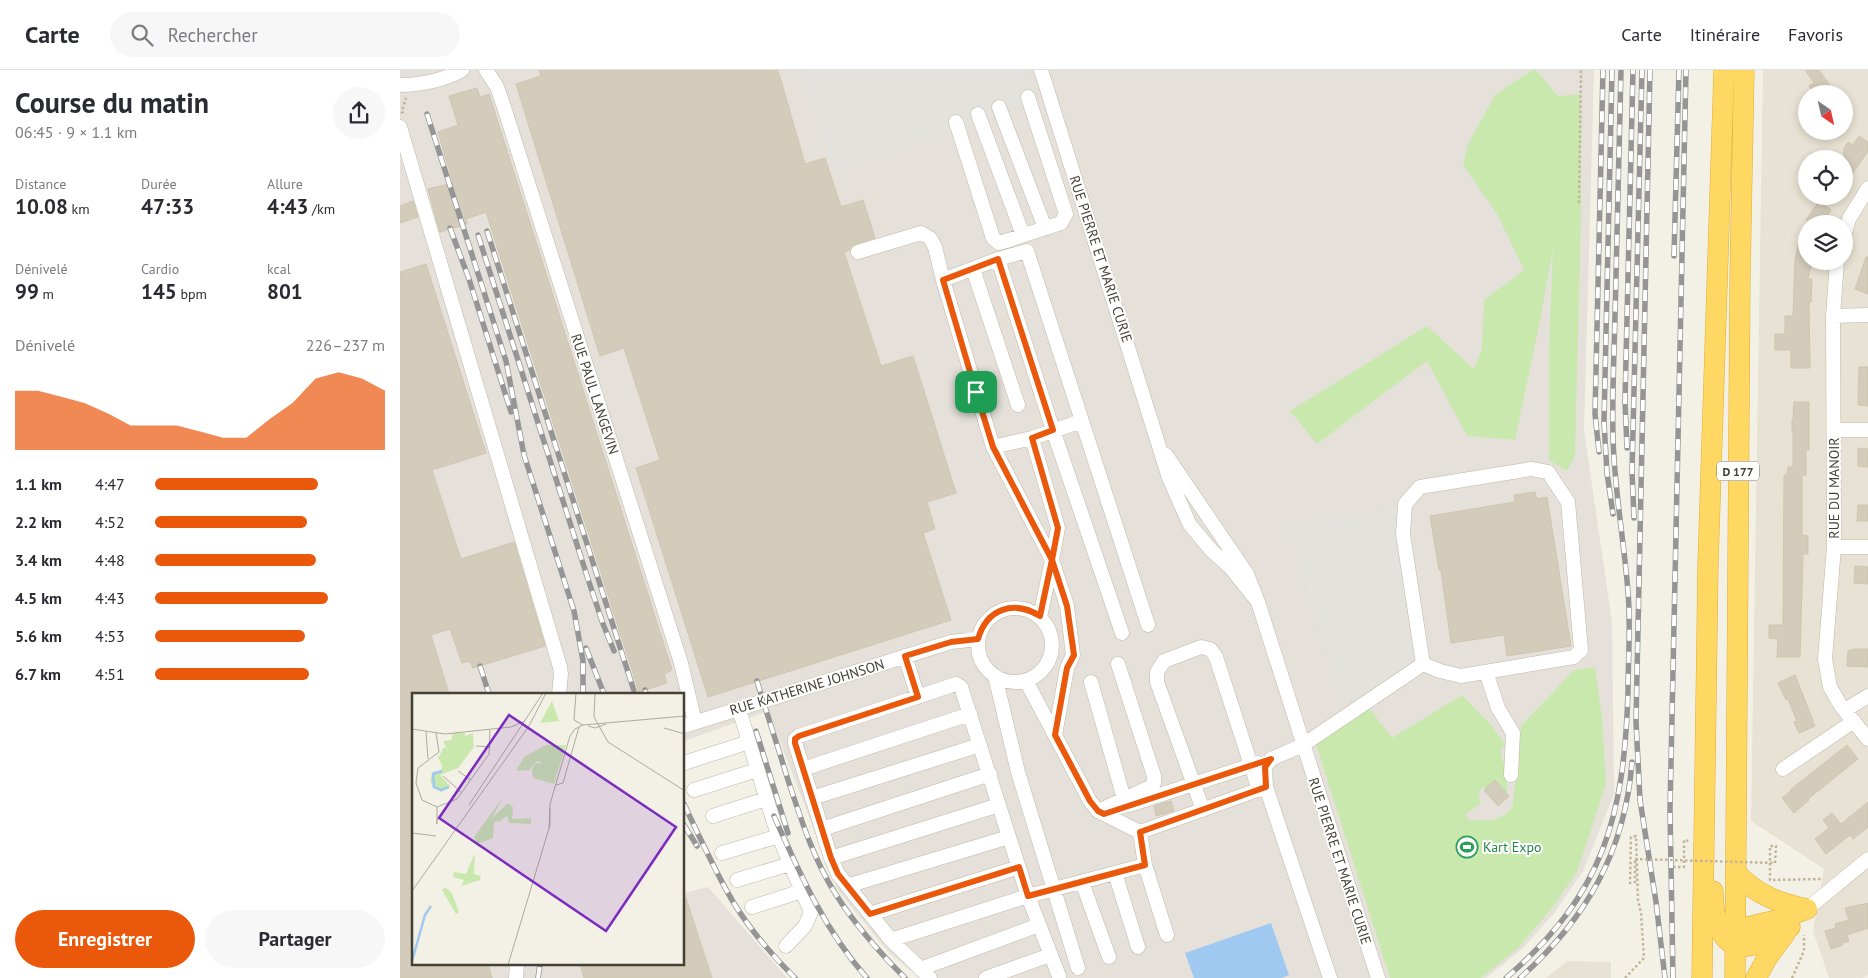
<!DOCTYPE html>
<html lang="fr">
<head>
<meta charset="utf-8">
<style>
	:root { --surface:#fff; --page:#f7f7f7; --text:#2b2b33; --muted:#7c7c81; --line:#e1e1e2; --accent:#ea580c }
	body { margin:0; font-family:"PT Sans",sans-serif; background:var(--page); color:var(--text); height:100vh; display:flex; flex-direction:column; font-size:19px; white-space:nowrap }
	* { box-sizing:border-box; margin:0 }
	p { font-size:16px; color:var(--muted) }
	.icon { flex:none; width:28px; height:28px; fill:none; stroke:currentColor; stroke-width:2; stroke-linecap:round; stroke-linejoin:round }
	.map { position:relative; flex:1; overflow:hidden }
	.panel { display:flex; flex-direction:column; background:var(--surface); width:400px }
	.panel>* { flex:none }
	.needle { width:32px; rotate:146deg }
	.buttons { position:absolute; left:1398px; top:15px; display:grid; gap:10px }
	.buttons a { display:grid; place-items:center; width:55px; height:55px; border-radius:50%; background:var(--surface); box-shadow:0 2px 8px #0003; font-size:25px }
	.pin { position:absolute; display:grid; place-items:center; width:42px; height:42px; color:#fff; margin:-21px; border-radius:10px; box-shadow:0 2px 8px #0006 }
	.round { display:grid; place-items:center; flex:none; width:52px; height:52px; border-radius:26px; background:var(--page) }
	.headline { display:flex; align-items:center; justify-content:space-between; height:85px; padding:0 15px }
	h1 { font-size:28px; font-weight:800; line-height:38px }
	.metrics { display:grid; grid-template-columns:repeat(3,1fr); gap:8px; height:85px; padding:5px 15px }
	.metrics div { display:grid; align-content:center }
	.metrics b { font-size:21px; font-weight:800 }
	.metrics small { font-size:14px; font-weight:400 }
	.metrics p { font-size:14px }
	.chart { height:140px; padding:10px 15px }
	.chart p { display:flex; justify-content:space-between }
	.chart svg { width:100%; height:90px; margin-top:5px; fill:var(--accent); opacity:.7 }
	.cta { display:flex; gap:10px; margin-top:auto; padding:10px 15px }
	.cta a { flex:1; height:58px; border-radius:30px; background:var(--accent); color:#fff; font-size:20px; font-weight:800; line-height:58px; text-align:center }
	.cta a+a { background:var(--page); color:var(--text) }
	ul { padding:0 15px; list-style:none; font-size:16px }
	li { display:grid; grid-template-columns:80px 60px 1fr; align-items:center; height:38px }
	li i { height:12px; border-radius:6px; background:var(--accent) }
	header { display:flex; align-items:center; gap:30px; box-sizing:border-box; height:70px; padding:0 25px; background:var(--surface); border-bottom:1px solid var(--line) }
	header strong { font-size:24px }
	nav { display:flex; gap:28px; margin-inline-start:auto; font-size:18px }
	.search { width:350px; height:45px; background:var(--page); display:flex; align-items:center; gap:12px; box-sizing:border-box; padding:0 18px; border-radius:28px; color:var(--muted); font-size:19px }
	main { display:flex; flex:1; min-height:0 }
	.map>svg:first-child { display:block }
	.residential { fill:#e7e2d3; fill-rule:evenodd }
	.industrial { fill:#e5e1da }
	.green { fill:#c9e8ad }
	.parking { fill:#e3e2dd }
	.water { fill:#a0c9f1 }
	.building { fill:#d4ccba; stroke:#cfc5ae }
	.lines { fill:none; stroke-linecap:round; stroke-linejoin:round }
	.minor-casing { stroke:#beb8a8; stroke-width:15 }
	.highway-casing { stroke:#dfae33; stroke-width:21 }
	.path { stroke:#c0b599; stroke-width:2.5; stroke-dasharray:2.5 2.5; stroke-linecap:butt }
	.minor { stroke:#fff; stroke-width:14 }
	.highway { stroke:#ffd864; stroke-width:20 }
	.rail-casing { stroke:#959595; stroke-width:5.5 }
	.rail { stroke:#fff; stroke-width:4; stroke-dasharray:11; stroke-linecap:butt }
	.path-bridge { stroke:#c0b599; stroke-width:2.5; stroke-dasharray:2.5 2.5; stroke-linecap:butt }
	.route-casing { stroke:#fff; stroke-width:10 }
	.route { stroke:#ea580c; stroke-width:6 }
	.labels { text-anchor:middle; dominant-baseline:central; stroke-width:4; stroke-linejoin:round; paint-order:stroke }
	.shield { fill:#fff; stroke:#7d7972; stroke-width:1 }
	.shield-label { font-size:12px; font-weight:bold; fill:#454035 }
	.street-label { font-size:14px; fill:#454035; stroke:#fff }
	.leisure-label { font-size:14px; fill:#27864d; stroke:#fff; text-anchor:start }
	.inset-river { fill:none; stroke:#a0c9f1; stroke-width:2.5 }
	.inset-road { fill:none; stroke:#adaa9f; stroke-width:1 }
	.view { fill:#7b2cbf; fill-opacity:0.15; stroke:#7b2cbf; stroke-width:2.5 }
	.inset-edge { fill:none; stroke:#454035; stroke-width:2.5 }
</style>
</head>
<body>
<header>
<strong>Carte</strong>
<div class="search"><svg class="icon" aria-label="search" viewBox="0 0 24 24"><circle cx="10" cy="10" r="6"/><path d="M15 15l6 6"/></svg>Rechercher</div>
<nav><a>Carte</a><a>Itinéraire</a><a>Favoris</a></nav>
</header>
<main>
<section class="panel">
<div class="headline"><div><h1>Course du matin</h1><p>06:45 · 9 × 1.1 km</p></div><a class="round"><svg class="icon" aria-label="share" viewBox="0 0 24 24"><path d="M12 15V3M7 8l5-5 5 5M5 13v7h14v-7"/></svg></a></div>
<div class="metrics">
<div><p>Distance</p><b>10.08<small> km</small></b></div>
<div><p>Durée</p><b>47:33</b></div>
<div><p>Allure</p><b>4:43<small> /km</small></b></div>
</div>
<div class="metrics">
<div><p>Dénivelé</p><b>99<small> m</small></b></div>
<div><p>Cardio</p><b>145<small> bpm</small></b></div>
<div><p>kcal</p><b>801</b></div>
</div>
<div class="chart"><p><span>Dénivelé</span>226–237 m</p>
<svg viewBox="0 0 160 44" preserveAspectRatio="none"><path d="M0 44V15L10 15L20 18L30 21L40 26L50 32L60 32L70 32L80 35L90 38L100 38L110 29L120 21L130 9L140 6L150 9L160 15V44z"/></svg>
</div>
<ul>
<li><b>1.1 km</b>4:47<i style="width:71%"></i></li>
<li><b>2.2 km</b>4:52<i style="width:66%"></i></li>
<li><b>3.4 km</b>4:48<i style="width:70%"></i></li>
<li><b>4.5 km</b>4:43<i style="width:75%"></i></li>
<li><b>5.6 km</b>4:53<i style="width:65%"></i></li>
<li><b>6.7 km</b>4:51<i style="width:67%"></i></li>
</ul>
<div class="cta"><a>Enregistrer</a><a>Partager</a></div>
</section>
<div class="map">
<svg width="1468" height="908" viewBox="0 0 1468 908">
	<rect width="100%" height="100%" fill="#f3f0e5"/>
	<path class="residential" d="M1363 0H1468V904L1463 908H1429L1413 861 1424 799 1351 751ZM1406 24H1444V61H1406ZM1406 89H1444V126H1406ZM1406 154H1444V191H1406Z
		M1167 891 1211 892V908H1146Z"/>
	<path class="industrial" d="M0 0H1194L1184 360 1212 552 1214 724 1183 801 1155 842 1123 878 1086 908H520L489 883 437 819 368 641 284 671V624H14V894H284V823L308 817 387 908H0Z"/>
	<path class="green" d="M1132 0H1136L1158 26 1181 24V146L1175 386 1167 401 1149 390V276L1153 179 1140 251 1115 370 1067 366 1027 291 917 374 890 341 1027 256 1074 299 1082 278 1084 230 1124 200 1097 144 1063 95 1068 74 1095 25Z
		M1195 597 1202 647 1206 714 1177 802 1153 837 1118 878 1081 908H990L916 674 969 638 992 668 1062 625 1091 655 1107 676 1101 677 1102 691 1107 692V724L1095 710 1086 718 1084 717 1079 721 1080 734 1065 745 1070 750C1086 751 1104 752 1113 735L1121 656 1174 600Z"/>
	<path class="parking" d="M400 0H624L634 31 434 102Z
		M996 438 1012 595 943 634 886 455Z"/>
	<path class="water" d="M871 853 889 905 881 908H794L785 883Z"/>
	<path class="building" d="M139 0H378L405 94 425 88 441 137 463 130 475 168 455 174 450 177V180L444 182 481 296 513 286 556 423 527 432 535 459 523 463 551 550 308 627 236 398 260 390 224 278 200 286 116 14 141 6Z
		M1405 0H1419L1436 24H1415L1409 16 1414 13Z
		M77 18 80 27 89 24 272 600 264 604 267 613 245 620 239 622 86 142 66 149 67 154 40 162 28 119 53 113 38 62 58 55 49 26Z
		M1459 66 1468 72V81L1444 116V78L1448 72 1453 75Z
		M13 131 18 147 0 153V136Z
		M1419 131 1431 140 1422 154H1411L1406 150Z
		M1401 161H1406V191H1412L1408 209H1412L1411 232H1409L1410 298H1391V280H1375V264H1385V246H1393L1395 190Z
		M1466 187H1468V224L1455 219Z
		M26 194 86 383 32 400 61 489 114 472 145 576 73 598 70 591 62 593 50 559 31 565 49 624H14V634L11 635 14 645V894H88L92 908H0V202Z
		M1459 297H1468V336L1458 335Z
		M1394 332H1409V380H1406V405H1402V465L1408 466V484H1403L1400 587H1377L1378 569 1369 568V555H1383L1384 405H1387L1388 397H1393V362H1392V350H1393Z
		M1458 378 1468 379V397L1458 396Z
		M1135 422 1137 429 1147 427 1171 576 1107 586 1104 565 1051 573 1041 500H1039L1030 446 1115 432 1114 425Z
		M1458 435H1468V451H1457Z
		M1455 496 1468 497V514L1454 513Z
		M1454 579H1468V597L1447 596 1448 581Z
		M1395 605 1415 656 1399 663 1394 652 1397 651 1388 629 1386 630 1378 613Z
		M1447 675 1458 689 1408 729 1409 730 1394 743 1382 728 1391 721 1390 720Z
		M1095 710 1109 726 1098 736 1084 720Z
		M771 731 774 741 756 746 754 736Z
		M1468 732V757L1453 769 1450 765 1426 784 1415 769 1429 758 1423 750 1432 743 1441 754Z
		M284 828H286L312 908H184L180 894H284Z
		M1468 833V858L1447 865 1449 871 1442 873 1443 875 1431 879 1425 861 1436 858 1435 854 1449 850 1445 838Z"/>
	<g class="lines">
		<g class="minor-casing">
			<path id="minor" d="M86 0 97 17 104 37 281 593 295 652
				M641 0 769 408 790 455 812 481 830 497 858 532
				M0 15C20 15 45 10 62 0
				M599 37 645 158
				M578 44 623 165
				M556 52 593 168 599 173 606 171 661 153 666 144 628 27
				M0 57 160 597 161 604 159 624
				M1444 167 1449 149 1468 118
				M458 182 521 163 530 168 535 177 543 210 593 377 652 490 640 547
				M598 189 653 360 722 563
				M1437 191 1433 246 1434 477 1425 589 1430 617 1441 636 1468 669
				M573 199 618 335
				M543 210 598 189 627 181 748 555
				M1433 246 1468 245
				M1435 360H1468
				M632 368 658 458 652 490 667 536 673 585 667 598 655 665
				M593 377 632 368 682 351
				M766 385 847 504 858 532 978 908
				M1131 399 1148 402 1168 432 1181 580 1174 587 1061 606 1040 601 1023 594 1003 464 1005 434 1020 417Z
				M1434 477H1468
				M578 575a37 37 0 1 1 74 0a37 37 0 1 1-74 0Z
				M505 586 518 627
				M1086 602 1098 638 1113 663 1111 705
				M595 606 618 702 678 898
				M626 611 690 731 698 741 740 762 866 717
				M691 612 724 729
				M339 639 374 753 386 784 411 842 405 856 386 876
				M1445 640 1468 626
				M284 656 551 572 578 569
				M284 693 349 672
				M403 699 570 644
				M1383 699 1454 651
				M294 720 357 700
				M412 728 580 675
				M729 735 858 693
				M803 740 757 612V602L764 591 801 577 810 579 816 587 859 720
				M698 741 750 717 754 713V706L718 594
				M313 746 366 729
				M422 759 590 704
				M740 762 745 795 767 865
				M322 783 379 766
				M431 788 599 735
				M715 803 738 877
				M337 810 390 794
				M682 812 709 887
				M447 816 609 767
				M352 837 402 821
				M1407 839 1468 789
				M470 844 619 797
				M491 870 628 826 745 795
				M520 899 639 855
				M116 908 117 894
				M530 908 491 870 438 804 431 788 395 673V669L399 666 556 614 561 617 628 826 659 906
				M586 908 650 885
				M930 908 866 717 865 697 871 689 903 675 1023 594"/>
		</g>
		<g class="highway-casing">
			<path id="highway" d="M1336 803C1358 826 1377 832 1407 839
				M1313 821C1313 839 1316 863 1332 874 1346 883 1379 865 1390 857
				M1325 867 1335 860 1381 849 1407 839
				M1302 908 1308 494 1324 0
				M1335 908 1340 208 1344 0
				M1356 908 1367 888 1386 862"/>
		</g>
		<path class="path" d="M1 43 3 42V37L6 28
			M1179 133 1181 0
			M1375 793 1376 776H1370V810L1421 809
			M1273 797H1284V770L1289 771
			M1225 908 1244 888 1241 843 1238 830 1236 766 1231 767 1230 813 1235 812V789
			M1392 908 1404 881V865"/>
		<use href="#minor" class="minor"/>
		<use href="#highway" class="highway"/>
		<g class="rail-casing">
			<path id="rail" d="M1212 0 1204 352 1207 403 1213 444
				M1250 0 1236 652 1240 730 1256 832 1265 908
				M27 44 106 291 124 385 174 541 183 591V624
				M50 158 69 209 111 342
				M87 161 235 624
				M78 165 187 506 203 554 214 581
				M1274 186 1279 0
				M1227 378 1225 331 1233 0
				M1199 382 1195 344 1203 0
				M1234 448 1232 401 1242 0
				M186 578 204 624
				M80 596 89 624
				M357 611C367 644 378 677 388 710 401 749 413 788 435 823 455 855 479 882 505 908
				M245 620 246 624
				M356 661 388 763
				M284 734C299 766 314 799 332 830 349 859 372 885 395 908
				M374 746C400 804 425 861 467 908
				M284 755 297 776
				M138 908 140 894
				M1106 908C1204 824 1224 747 1228 622 1228 589 1231 555 1228 522 1224 470 1214 418 1213 366 1212 326 1214 287 1215 247 1217 165 1219 82 1221 0
				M1120 908C1186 849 1225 782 1232 692
				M1273 908 1270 740 1286 0"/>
		</g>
		<use href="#rail" class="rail"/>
		<path class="path-bridge" d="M1235 789 1375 793"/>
	</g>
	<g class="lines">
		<g class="route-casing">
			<path id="route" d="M576 322 593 377 652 490 640 546C614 530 587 538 578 569L551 572 505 586 518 627 399 666 395 669V673L431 788 438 804 470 844 619 797 628 826 745 795 740 762 866 717 865 697 871 689 704 744 698 741 690 731 655 665 667 598 674 585 667 536 652 490 658 458 632 368 653 360 598 189 543 210 576 322"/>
		</g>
		<use href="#route" class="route"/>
	</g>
	<defs>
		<g id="stadium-ring" transform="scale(1.125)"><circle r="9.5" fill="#fff" stroke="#2e9e5b" stroke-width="1.5"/><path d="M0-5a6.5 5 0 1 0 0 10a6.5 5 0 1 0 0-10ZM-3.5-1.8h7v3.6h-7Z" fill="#2e9e5b"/></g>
	</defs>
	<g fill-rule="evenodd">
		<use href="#stadium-ring" x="1067" y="777"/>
	</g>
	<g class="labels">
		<rect class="shield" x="1317" y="391.5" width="42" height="19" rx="4"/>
		<g class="shield-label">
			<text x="1338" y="401">D 177</text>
		</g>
		<g class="street-label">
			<text transform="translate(701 189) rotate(72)">RUE PIERRE ET MARIE CURIE</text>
			<text transform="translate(195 324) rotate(72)">RUE PAUL LANGEVIN</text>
			<text transform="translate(1434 418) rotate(-90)">RUE DU MANOIR</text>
			<text transform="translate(407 617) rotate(-17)">RUE KATHERINE JOHNSON</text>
			<text transform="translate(940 791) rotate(72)">RUE PIERRE ET MARIE CURIE</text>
		</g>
		<g class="leisure-label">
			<text x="1083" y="777">Kart Expo</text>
		</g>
	</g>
	<g transform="translate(12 623)">
		<rect width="272" height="272" fill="#f3f0e5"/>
		<path d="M140 8 147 28 128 30ZM41 40H53V43L61 40 62 54 46 75 28 82 38 93 30 99 21 95 18 86 22 78H29L30 72 26 65 32 54 35 56 31 48 39 47ZM134 52H154L142 91 121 85 120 76 124 70 130 71 127 68 124 69 117 77 104 78 112 64ZM92 103 80 125 96 110 101 114 100 126 119 125V131L97 130 95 122 89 128 82 129 81 145 65 151 62 144ZM63 160 62 181 69 183 68 187 49 193 52 187 41 184 42 179 54 181ZM33 194 40 200 47 219 44 221 30 197Z" fill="#c9e8ad"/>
		<path class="inset-river" d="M30 78 21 81 22 94 29 97 37 94M0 268 13 222 19 213"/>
		<path class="inset-road" d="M164 0 162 27 171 32M183 0 182 24 196 49 273 98M176 33 183 35 194 31M99 34 113 28M252 35 273 41M0 36 33 41 99 34M14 39 16 66M24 40 27 59 6 75 4 90 10 107 25 114 45 106 77 61 78 36M64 53 79 54M46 78 59 87M31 83 50 100M144 92 151 90 167 34M57 112 131 0M25 126V131V114M137 136 138 111 158 43 163 36 171 32 273 23M0 140 24 143M0 198 117 33 134 0M96 272 138 132V115"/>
		<path class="view" d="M97 22 264 134 194 238 27 125Z"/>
		<rect width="272" height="272" class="inset-edge"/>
	</g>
</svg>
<div class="buttons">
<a><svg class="needle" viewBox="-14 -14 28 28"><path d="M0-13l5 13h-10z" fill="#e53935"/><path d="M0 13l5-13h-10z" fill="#7c7c81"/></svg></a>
<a><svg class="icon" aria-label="locate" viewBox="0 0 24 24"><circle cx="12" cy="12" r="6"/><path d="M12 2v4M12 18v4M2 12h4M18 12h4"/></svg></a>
<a><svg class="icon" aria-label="layers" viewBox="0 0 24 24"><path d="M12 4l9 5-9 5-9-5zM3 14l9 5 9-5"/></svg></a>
</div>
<div class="pin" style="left:576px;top:322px;background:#1e9e55"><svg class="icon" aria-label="arrive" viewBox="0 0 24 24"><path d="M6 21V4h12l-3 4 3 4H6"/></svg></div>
</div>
</main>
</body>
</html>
